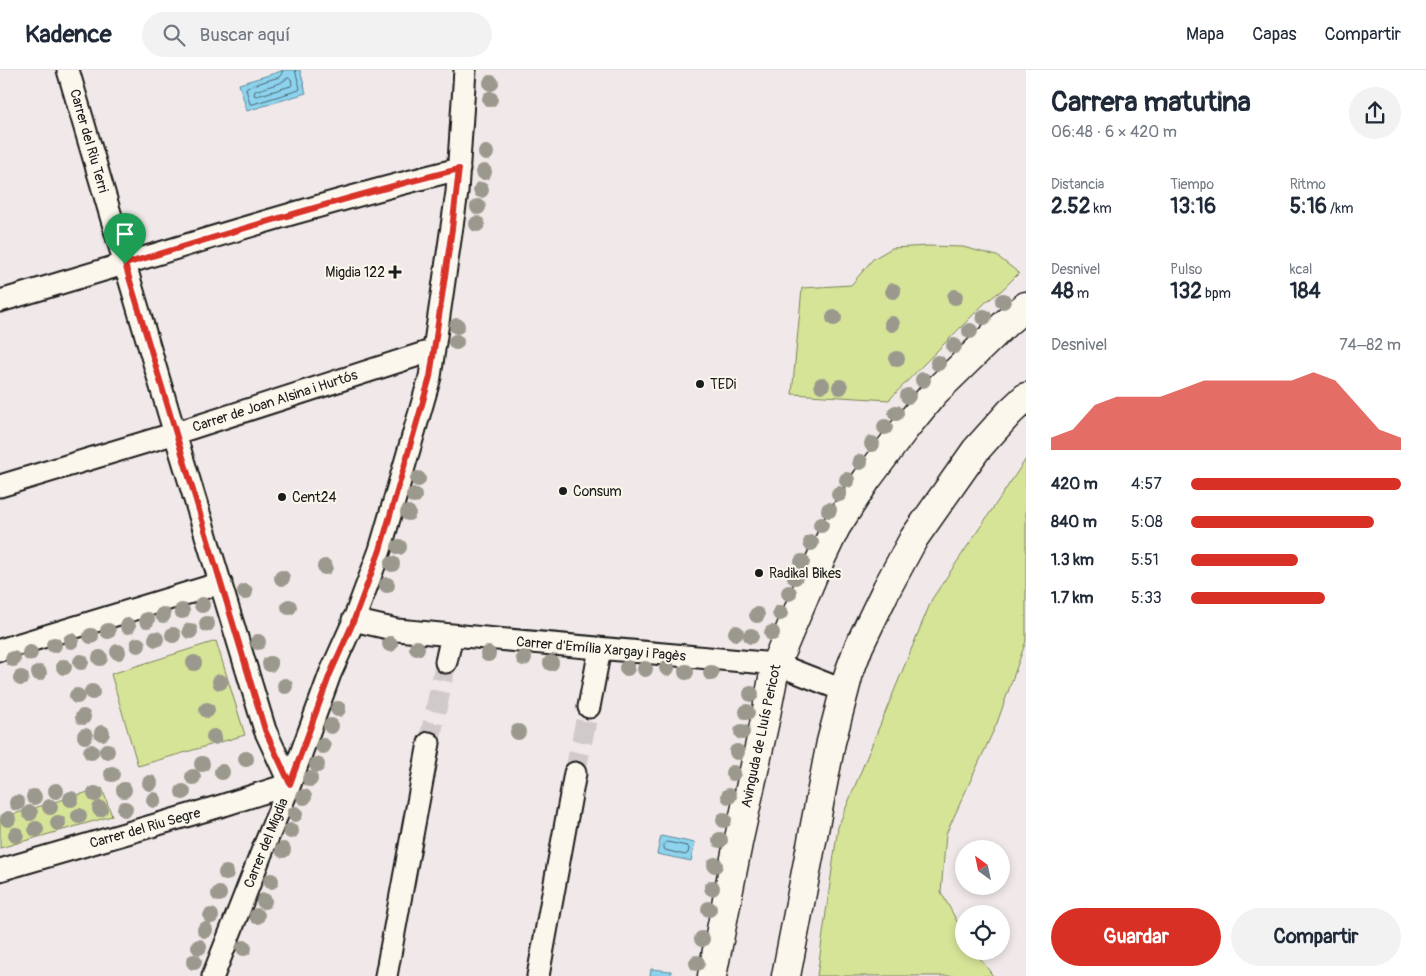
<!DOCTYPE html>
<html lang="es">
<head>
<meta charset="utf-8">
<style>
	:root { --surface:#fff; --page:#f2f2f3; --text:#1f2937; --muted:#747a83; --line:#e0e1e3; --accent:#d93025 }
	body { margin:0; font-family:Pangolin,sans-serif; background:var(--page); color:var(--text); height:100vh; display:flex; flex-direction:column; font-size:19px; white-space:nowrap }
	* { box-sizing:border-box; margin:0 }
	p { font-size:16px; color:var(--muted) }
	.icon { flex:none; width:28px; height:28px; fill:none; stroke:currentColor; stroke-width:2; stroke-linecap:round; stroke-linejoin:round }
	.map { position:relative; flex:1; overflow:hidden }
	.sheet { display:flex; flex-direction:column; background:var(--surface); width:400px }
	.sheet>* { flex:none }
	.needle { width:32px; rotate:327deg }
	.controls { position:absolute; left:955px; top:770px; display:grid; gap:10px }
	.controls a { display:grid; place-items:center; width:55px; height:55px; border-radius:50%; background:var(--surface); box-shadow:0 2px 8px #0003; font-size:25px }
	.pin { position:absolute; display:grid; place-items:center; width:42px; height:42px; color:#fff; margin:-51px -21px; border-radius:50% 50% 50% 0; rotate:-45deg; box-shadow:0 0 5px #0007 }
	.pin .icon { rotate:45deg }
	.round { display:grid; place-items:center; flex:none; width:52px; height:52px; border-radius:26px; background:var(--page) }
	.overview { display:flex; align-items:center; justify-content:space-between; height:85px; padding:0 25px }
	h1 { font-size:28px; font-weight:700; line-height:38px }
	.stats { display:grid; grid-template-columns:repeat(3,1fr); gap:8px; height:85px; padding:5px 25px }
	.stats div { display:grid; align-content:center }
	.stats b { font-size:21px; font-weight:700 }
	.stats small { font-size:14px; font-weight:400 }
	.stats p { font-size:14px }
	.chart { height:140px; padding:10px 25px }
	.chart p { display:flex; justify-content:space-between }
	.chart svg { width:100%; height:90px; margin-top:5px; fill:var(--accent); opacity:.7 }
	.button { display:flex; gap:10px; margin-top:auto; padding:10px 25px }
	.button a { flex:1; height:58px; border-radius:30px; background:var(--accent); color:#fff; font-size:20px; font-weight:700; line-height:58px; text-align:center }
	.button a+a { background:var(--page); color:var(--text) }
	ul { padding:0 25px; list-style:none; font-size:16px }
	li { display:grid; grid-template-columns:80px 60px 1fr; align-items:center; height:38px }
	li i { height:12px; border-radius:6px; background:var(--accent) }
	header { display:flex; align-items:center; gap:30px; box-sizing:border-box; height:70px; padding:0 25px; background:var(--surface); border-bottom:1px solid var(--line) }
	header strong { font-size:24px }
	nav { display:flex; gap:28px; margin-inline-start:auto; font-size:18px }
	.search { width:350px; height:45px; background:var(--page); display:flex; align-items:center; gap:12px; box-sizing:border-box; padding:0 18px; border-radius:28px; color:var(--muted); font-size:19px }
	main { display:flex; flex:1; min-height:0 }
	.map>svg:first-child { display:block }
	.green { fill:#d6e498; stroke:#79805a }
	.water { fill:#8dd3ee; stroke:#608a9a }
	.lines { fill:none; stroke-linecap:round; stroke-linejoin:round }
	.shore { stroke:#496570; stroke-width:1 }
	.street-tunnel { stroke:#d1caca; stroke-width:21; stroke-dasharray:21 11; stroke-linecap:butt }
	.street-casing { stroke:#1c1c1c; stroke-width:25 }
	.secondary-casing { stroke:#1c1c1c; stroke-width:31 }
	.street { stroke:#fbf7ec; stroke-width:21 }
	.secondary { stroke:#fbf7ec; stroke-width:28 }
	.tree { fill:#9b998d }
	.route-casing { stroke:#fff; stroke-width:10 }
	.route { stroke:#d93025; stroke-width:6 }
	.poi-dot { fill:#1c1c1c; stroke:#fbf7ec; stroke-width:2 }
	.labels { text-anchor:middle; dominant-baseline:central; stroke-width:4; stroke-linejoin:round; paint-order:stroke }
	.street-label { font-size:14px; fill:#1c1c1c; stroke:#fbf7ec }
	.poi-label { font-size:14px; fill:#1c1c1c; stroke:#fbf7ec; text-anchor:start }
</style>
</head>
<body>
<header>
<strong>Kadence</strong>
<div class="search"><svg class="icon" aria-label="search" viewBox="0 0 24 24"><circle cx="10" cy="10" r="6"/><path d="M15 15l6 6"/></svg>Buscar aquí</div>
<nav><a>Mapa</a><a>Capas</a><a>Compartir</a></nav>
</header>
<main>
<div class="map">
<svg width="1026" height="906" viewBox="0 0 1026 906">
	<rect width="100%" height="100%" fill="#f1e9e9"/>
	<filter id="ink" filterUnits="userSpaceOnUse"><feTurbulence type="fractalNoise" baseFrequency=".02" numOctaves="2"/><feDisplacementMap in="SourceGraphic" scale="10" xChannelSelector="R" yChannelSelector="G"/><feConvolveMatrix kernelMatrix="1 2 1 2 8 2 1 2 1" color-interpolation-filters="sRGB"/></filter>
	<g filter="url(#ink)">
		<path class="green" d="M928 176 963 177 997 186 1019 203 1002 220 986 232 920 298 889 330 792 324 802 218 851 215 873 189 892 178Z
			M1026 389V571L997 653 946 764 941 822 964 864V881H975L993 906H817L838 757 932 529Z
			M216 571 245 665 138 696 111 604Z
			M102 718 112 746 0 778V748Z"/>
		<path class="water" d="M285 0H300L306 23 247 41 239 14Z
			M661 766 695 773 691 791 657 784Z
			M651 899 671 901V906H650Z"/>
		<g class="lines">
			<path class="shore" d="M282 0V4L279 7 247 17 246 19 250 34H253L299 20 300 18 295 0
				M288 8 291 9 292 14 291 16 257 26 254 25 255 21 280 13Z
				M667 772 687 776 689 778 688 783 685 785 665 780 664 778V774Z"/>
			<path class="street-tunnel" d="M429 673 446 592
				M575 703 589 637"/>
			<g class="street-casing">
				<path id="street" d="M68 0 169 344 265 660 290 714
					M0 231C153 186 304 137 459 99
					M0 416 176 363 434 280
					M353 550 397 560 776 594 845 621
					M0 580 221 513
					M446 592 452 565
					M589 637 600 579
					M0 800 224 735 290 714
					M213 906 263 779 290 714 330 604 352 555 380 480 430 307 457 122 465 0
					M386 906 429 673
					M538 906 575 703"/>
			</g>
			<g class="secondary-casing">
				<path id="secondary" d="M712 906 738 773 764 655 776 593 815 501 836 457 867 409 903 361 934 323 1007 252 1026 236
					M786 906 831 672 849 603 859 576 887 518 914 468 976 380 1010 342 1026 327"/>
			</g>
			<use href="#street" class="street"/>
			<use href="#secondary" class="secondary"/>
		</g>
		<g class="tree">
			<circle cx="491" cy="13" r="8"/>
			<circle cx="490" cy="29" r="8"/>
			<circle cx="486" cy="83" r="8"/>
			<circle cx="484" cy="102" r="8"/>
			<circle cx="481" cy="120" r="8"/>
			<circle cx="478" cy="137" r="8"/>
			<circle cx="477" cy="154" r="8"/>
			<circle cx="893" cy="221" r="8"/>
			<circle cx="955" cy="227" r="8"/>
			<circle cx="1003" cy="231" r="8"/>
			<circle cx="984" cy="247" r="8"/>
			<circle cx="834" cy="248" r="8"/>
			<circle cx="892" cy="254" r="8"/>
			<circle cx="457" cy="256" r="8"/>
			<circle cx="970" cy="261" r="8"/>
			<circle cx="456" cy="272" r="8"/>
			<circle cx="954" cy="276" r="8"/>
			<circle cx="897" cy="289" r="8"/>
			<circle cx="938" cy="293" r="8"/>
			<circle cx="923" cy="310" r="8"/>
			<circle cx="822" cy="315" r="8"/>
			<circle cx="840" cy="317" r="8"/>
			<circle cx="908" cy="326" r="8"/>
			<circle cx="896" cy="343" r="8"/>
			<circle cx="885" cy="357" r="8"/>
			<circle cx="872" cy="374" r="8"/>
			<circle cx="860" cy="392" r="8"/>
			<circle cx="418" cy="409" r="8"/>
			<circle cx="847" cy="410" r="8"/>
			<circle cx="839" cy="424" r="8"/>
			<circle cx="414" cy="426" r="8"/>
			<circle cx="829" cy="440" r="8"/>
			<circle cx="408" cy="443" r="8"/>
			<circle cx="821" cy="455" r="8"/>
			<circle cx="811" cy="473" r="8"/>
			<circle cx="399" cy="477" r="8"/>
			<circle cx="802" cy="492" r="8"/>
			<circle cx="392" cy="494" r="8"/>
			<circle cx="325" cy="497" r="8"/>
			<circle cx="795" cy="507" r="8"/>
			<circle cx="282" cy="508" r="8"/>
			<circle cx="387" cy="515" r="8"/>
			<circle cx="245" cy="522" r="8"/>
			<circle cx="789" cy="523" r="8"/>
			<circle cx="202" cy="535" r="8"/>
			<circle cx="289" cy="537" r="8"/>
			<circle cx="182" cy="541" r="8"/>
			<circle cx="780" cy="543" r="8"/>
			<circle cx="163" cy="545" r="8"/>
			<circle cx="757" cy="545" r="8"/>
			<circle cx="147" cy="550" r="8"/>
			<circle cx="207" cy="554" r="8"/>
			<circle cx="128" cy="556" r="8"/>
			<circle cx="108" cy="561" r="8"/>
			<circle cx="190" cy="561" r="8"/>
			<circle cx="736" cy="563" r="8"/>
			<circle cx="772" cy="563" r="8"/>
			<circle cx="173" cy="565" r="8"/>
			<circle cx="91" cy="566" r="8"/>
			<circle cx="751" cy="566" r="8"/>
			<circle cx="156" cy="569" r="8"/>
			<circle cx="71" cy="571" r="8"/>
			<circle cx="258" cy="572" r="8"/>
			<circle cx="390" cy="574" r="8"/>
			<circle cx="54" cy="575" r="8"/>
			<circle cx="138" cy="575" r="8"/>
			<circle cx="417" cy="578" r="8"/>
			<circle cx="118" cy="582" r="8"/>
			<circle cx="30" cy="583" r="8"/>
			<circle cx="488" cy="584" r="8"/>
			<circle cx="100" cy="588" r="8"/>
			<circle cx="524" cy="588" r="8"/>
			<circle cx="13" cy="589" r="8"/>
			<circle cx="81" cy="592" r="8"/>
			<circle cx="194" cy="593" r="8"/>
			<circle cx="551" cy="593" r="8"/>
			<circle cx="270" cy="594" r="8"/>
			<circle cx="64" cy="597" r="8"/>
			<circle cx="627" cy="598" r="8"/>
			<circle cx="667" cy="598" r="8"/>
			<circle cx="645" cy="599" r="8"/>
			<circle cx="686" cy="602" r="8"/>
			<circle cx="39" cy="603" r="8"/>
			<circle cx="711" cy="603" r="8"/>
			<circle cx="21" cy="608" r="8"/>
			<circle cx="220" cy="612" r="8"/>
			<circle cx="285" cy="616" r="8"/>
			<circle cx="92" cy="622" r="8"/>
			<circle cx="751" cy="624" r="8"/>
			<circle cx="77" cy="626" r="8"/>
			<circle cx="338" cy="639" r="8"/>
			<circle cx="207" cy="640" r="8"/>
			<circle cx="747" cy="642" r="8"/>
			<circle cx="83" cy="647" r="8"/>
			<circle cx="331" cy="656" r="8"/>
			<circle cx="518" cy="662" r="8"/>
			<circle cx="742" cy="662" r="8"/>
			<circle cx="102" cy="663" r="8"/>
			<circle cx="85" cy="666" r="8"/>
			<circle cx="214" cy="667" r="8"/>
			<circle cx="323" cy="676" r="8"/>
			<circle cx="107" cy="681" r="8"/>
			<circle cx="91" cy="682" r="8"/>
			<circle cx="737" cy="682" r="8"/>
			<circle cx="246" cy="689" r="8"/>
			<circle cx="202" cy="694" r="8"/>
			<circle cx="317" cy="695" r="8"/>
			<circle cx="222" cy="702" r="8"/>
			<circle cx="733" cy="703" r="8"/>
			<circle cx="112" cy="704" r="8"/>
			<circle cx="193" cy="707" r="8"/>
			<circle cx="310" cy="709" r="8"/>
			<circle cx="150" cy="713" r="8"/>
			<circle cx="124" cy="720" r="8"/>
			<circle cx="56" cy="721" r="8"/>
			<circle cx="183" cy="722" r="8"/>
			<circle cx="95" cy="724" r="8"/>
			<circle cx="729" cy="726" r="8"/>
			<circle cx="34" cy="727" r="8"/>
			<circle cx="304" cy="727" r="8"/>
			<circle cx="71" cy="729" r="8"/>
			<circle cx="154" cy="730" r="8"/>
			<circle cx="17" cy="733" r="8"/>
			<circle cx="50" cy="737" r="8"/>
			<circle cx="100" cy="739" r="8"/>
			<circle cx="125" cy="739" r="8"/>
			<circle cx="30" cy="743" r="8"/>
			<circle cx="295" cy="744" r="8"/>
			<circle cx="79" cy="746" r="8"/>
			<circle cx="8" cy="749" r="8"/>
			<circle cx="724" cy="750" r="8"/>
			<circle cx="58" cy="753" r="8"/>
			<circle cx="36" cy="759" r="8"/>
			<circle cx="291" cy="761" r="8"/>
			<circle cx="16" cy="765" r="8"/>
			<circle cx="720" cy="770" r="8"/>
			<circle cx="283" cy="780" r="8"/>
			<circle cx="715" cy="795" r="8"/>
			<circle cx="226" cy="803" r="8"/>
			<circle cx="271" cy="811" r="8"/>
			<circle cx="712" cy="818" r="8"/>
			<circle cx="219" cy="824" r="8"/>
			<circle cx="264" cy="831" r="8"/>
			<circle cx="709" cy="839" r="8"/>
			<circle cx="211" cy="846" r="8"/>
			<circle cx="257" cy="846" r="8"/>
			<circle cx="205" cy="860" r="8"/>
			<circle cx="702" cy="869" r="8"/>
			<circle cx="199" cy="877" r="8"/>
			<circle cx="244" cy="878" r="8"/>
			<circle cx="194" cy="892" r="8"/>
			<circle cx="697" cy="893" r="8"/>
		</g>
	</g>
	<g class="lines" filter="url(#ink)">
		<g class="route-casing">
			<path id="route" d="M459 99 452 159 430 307 380 480 352 555 330 604 290 714 265 660 125 194C236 161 346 127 459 99Z"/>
		</g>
		<use href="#route" class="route"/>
	</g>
	<g class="poi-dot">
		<path d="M392.5 194.5h5v5h5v5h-5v5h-5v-5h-5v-5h5z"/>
		<circle cx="700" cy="314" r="5"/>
		<circle cx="563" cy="421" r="5"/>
		<circle cx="282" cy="427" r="5"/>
		<circle cx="759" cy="503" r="5"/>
	</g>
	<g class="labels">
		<g class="street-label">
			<text transform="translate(89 71) rotate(74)">Carrer del Riu Terri</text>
			<text transform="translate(275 331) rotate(-18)">Carrer de Joan Alsina i Hurtós</text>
			<text transform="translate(601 579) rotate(5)">Carrer d'Emília Xargay i Pagès</text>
			<text transform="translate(761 666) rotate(-78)">Avinguda de Lluís Pericot</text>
			<text transform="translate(145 758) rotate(-16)">Carrer del Riu Segre</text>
			<text transform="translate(266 773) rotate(-68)">Carrer del Migdia</text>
		</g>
		<g class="poi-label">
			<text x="385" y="202" text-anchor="end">Migdia 122</text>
			<text x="710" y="314">TEDi</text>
			<text x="573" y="421">Consum</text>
			<text x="292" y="427">Cent24</text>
			<text x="769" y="503">Radikal Bikes</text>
		</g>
	</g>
</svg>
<div class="controls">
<a><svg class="needle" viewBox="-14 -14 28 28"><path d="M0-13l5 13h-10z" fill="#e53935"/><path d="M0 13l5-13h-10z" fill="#747a83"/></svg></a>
<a><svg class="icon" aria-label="locate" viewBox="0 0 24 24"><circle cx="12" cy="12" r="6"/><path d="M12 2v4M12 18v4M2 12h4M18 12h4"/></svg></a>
</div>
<div class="pin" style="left:125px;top:194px;background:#1e9e55"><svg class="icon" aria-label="arrive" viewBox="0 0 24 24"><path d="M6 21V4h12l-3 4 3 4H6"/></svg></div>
</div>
<section class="sheet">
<div class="overview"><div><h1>Carrera matutina</h1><p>06:48 · 6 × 420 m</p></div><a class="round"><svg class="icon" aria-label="share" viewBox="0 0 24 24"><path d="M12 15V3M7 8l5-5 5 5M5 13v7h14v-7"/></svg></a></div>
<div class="stats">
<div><p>Distancia</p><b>2.52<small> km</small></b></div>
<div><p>Tiempo</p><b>13:16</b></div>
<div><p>Ritmo</p><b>5:16<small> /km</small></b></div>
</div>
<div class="stats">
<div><p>Desnivel</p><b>48<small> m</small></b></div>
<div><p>Pulso</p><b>132<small> bpm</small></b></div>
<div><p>kcal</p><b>184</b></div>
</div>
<div class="chart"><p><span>Desnivel</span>74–82 m</p>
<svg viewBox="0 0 160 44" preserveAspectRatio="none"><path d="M0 44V38L10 34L20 22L30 18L40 18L50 18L60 14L70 10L80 10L90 10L100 10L110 10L120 6L130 10L140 22L150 34L160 38V44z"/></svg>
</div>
<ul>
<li><b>420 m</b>4:57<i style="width:100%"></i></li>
<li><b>840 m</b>5:08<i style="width:87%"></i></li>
<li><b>1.3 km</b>5:51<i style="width:51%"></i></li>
<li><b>1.7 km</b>5:33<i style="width:64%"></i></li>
</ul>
<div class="button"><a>Guardar</a><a>Compartir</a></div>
</section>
</main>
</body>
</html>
